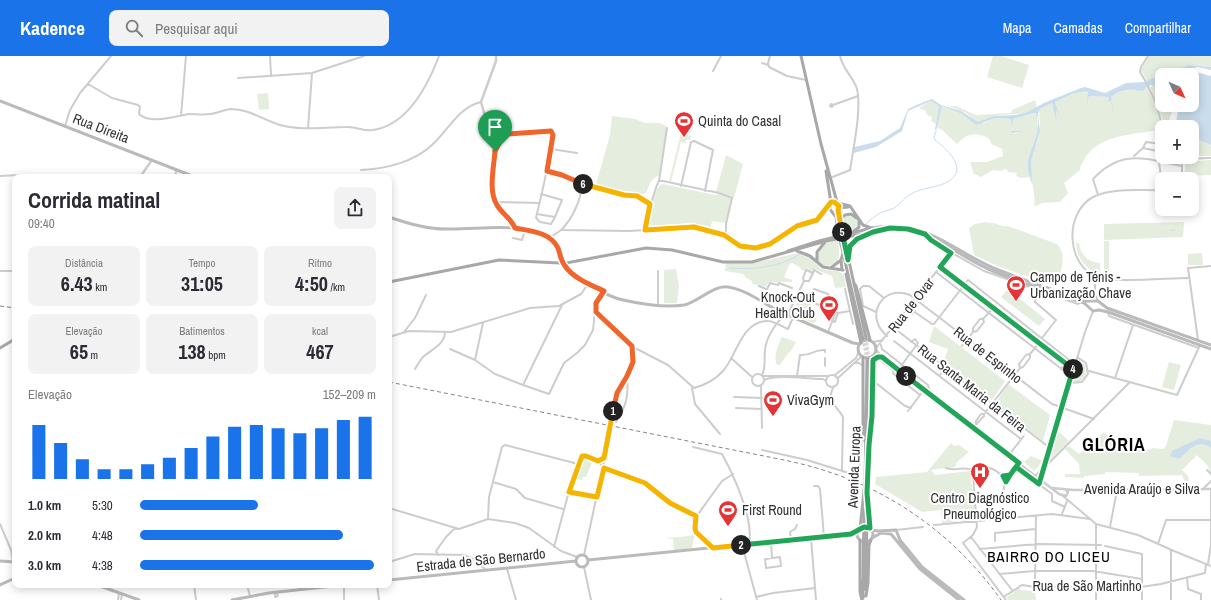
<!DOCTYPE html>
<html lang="pt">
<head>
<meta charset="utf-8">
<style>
	:root { --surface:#fff; --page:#f2f2f3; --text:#2b2b33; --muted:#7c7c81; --accent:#1a73e8 }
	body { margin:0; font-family:"Archivo Narrow",sans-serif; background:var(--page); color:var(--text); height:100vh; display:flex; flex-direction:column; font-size:15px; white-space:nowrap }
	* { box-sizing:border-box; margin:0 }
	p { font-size:13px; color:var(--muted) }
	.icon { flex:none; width:22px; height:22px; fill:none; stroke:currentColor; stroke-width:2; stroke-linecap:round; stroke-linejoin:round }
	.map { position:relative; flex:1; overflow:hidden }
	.sheet { position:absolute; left:12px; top:118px; width:380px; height:414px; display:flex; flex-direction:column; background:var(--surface); border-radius:8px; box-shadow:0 2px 10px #0003 }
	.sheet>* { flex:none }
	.needle { width:26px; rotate:134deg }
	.buttons { position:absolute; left:1155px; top:12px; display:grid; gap:8px }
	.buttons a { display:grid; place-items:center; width:44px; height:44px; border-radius:8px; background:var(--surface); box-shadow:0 2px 10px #0003; font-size:20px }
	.pin { position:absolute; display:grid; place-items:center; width:34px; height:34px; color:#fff; margin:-41px -17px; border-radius:50% 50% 50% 0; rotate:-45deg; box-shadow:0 0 4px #0007 }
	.pin .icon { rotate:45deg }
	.km { position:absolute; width:20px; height:20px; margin:-10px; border-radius:50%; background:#222; color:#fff; font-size:11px; line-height:20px; text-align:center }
	.round { display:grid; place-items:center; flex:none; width:42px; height:42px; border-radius:8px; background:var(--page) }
	.head { display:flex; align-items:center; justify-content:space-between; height:68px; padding:0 16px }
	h1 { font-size:22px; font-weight:700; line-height:30px }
	.figures { display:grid; grid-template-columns:repeat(3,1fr); gap:6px; height:68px; padding:4px 16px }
	.figures div { display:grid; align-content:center; border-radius:8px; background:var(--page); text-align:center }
	.figures b { font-size:20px; font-weight:700 }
	.figures small { font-size:11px; font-weight:400 }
	.figures p { font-size:11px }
	.chart { height:112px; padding:8px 16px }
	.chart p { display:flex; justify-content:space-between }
	.chart svg { width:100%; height:72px; margin-top:4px; stroke:var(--accent); stroke-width:6 }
	ul { padding:0 16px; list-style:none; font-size:13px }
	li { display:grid; grid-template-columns:64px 48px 1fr; align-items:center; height:30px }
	li i { height:10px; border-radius:5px; background:var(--accent) }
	header { display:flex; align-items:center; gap:24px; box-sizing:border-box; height:56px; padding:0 20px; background:var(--accent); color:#fff }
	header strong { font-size:19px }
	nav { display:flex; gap:22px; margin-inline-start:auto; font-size:14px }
	.search { width:280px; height:36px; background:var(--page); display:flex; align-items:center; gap:10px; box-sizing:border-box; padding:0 14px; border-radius:8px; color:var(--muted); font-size:15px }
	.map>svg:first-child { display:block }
	.green { fill:#e5edde }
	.water { fill:#caddec }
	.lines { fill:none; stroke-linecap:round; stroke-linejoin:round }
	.stream { stroke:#caddec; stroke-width:1 }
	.minor-tunnel { stroke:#d6d6d6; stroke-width:2; stroke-dasharray:2 1; stroke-linecap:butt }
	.primary-tunnel { stroke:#d6d6d6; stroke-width:3; stroke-dasharray:3 1.5; stroke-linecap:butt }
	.minor { stroke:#cdcdcd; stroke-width:2 }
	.tertiary { stroke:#cdcdcd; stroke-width:2.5 }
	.secondary { stroke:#bababa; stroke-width:3 }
	.primary { stroke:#a8a8a8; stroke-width:3 }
	.rail { stroke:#858585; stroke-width:1; stroke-dasharray:4 3; stroke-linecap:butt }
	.minor-bridge { stroke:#cdcdcd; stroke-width:2 }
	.primary-bridge { stroke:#a8a8a8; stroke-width:3 }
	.split-1-casing { stroke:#fff; stroke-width:8 }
	.split-2-casing { stroke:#fff; stroke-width:8 }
	.split-3-casing { stroke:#fff; stroke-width:8 }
	.split-4-casing { stroke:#fff; stroke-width:8 }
	.split-5-casing { stroke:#fff; stroke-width:8 }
	.split-6-casing { stroke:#fff; stroke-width:8 }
	.split-7-casing { stroke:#fff; stroke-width:8 }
	.split-1 { stroke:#f0652b; stroke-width:5 }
	.split-2 { stroke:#f5b400; stroke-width:5 }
	.split-3 { stroke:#22a559; stroke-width:5 }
	.split-4 { stroke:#22a559; stroke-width:5 }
	.split-5 { stroke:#22a559; stroke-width:5 }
	.split-6 { stroke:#f5b400; stroke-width:5 }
	.split-7 { stroke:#f0652b; stroke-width:5 }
	.labels { text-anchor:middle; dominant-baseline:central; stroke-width:4; stroke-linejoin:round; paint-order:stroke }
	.poi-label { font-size:14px; fill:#303030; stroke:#fff; text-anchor:start }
	.street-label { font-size:14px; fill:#303030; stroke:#fff }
	.neighbourhood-label { font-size:15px; letter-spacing:1px; fill:#000; stroke:#fff }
	.district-label { font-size:18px; font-weight:bold; letter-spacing:1px; fill:#000; stroke:#fff }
</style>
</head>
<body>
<header>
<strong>Kadence</strong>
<div class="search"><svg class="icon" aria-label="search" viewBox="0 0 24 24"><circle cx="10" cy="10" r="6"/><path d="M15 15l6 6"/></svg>Pesquisar aqui</div>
<nav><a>Mapa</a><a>Camadas</a><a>Compartilhar</a></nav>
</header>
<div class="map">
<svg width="1211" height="544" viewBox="0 0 1211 544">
	<rect width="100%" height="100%" fill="#fff"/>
	<path class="green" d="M993 0H1001L1029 9 1022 32 987 21Z
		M1149 0H1211V11L1189 9 1147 25 1141 14Z
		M1159 26 1162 35V49H1174L1167 71H1163L1162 63 1150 30 1153 31Z
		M1146 31H1148L1160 62 1161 70C1158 71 1156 74 1153 75 1128 79 1095 80 1083 106 1081 109 1080 110 1080 114L1064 127 1068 137 1060 146 1042 147 1036 150 1034 149C1036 139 1031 125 1030 113 1030 100 1038 87 1040 74 1041 67 1038 60 1040 53L1052 47 1057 69 1056 54 1058 57 1055 46C1065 41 1076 34 1088 36V45L1089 40 1109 41V43L1107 46 1111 45V41L1125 33 1140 34Z
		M268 37 269 53 259 54 257 38Z
		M1035 44 1037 52C1022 60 1012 57 996 60 990 61 985 65 978 67L966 57 949 50H956L976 59 1011 57 1012 54Z
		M931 45 939 50 936 68 931 65 932 61 927 59 926 55 919 52Z
		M941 50 962 58 973 66 984 67 996 62 1011 63 1012 78 1017 77 1018 76 1012 75 1013 63 1037 57 1038 73 1035 90 1028 105 1030 121 1021 122 1016 120 1017 117 1007 116 1008 114 1004 113 1002 115 993 114 981 121 974 118 970 106H987L1003 100 1002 93C999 91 996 90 993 89 990 87 991 84 988 82 975 75 966 78 957 88L941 73 937 72Z
		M612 60 635 63 645 67H659L665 69 667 72 659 119 651 125 646 137C629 143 612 136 595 132L610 79Z
		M681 77 691 80 690 84H686V87L681 86 671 126 669 125Z
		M1192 81 1211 89V100H1192Z
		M726 99 743 108 734 142 716 136Z
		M1211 104V119L1185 120V106Z
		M663 128 715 139 718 138 731 143 726 167 712 165 711 171 693 167 647 170C644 158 653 138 660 129Z
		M848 159 856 163 858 168 853 174 844 177 842 164Z
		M986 166 988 167C996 166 1000 171 1008 170L1057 188C1068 200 1061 215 1056 230L1000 211 974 199 969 172 975 168Z
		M1184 166 1183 181 1104 184V168Z
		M837 183C841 197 841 211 823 210L818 205C817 191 825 187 837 183Z
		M1104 185H1109V221L1104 220Z
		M1076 187H1079C1080 199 1088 206 1100 207V219C1086 213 1077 203 1076 187Z
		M798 197 810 201 821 213 838 215 844 219 846 231 835 232 832 220 814 213 812 215 806 213 803 215 798 210 792 207 789 209 784 221 792 224V226H769L766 231 752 228V225L745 221 744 218 725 215 726 207 759 206Z
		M1202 197 1203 209H1188V198Z
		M676 213 679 230 677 247H664V214Z
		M1008 233 1045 263 1039 270 1001 241Z
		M800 242 811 248 807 256 816 261V266L813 267 798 261 800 255 794 254 798 243Z
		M934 270 1005 325 992 344 949 312 947 308 943 307 948 293 929 286Z
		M782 281 796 286 790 297 789 296 780 309H777C773 301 778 289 782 281Z
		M1079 304 1085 309 1086 320 1080 326H1073Z
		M1169 306 1181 309 1174 334 1162 331Z
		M1008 328 1050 359 1043 385 995 348Z
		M1174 364 1211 369V416L1208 412 1209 411 1197 399 1182 414 1188 420 1190 430H1187L1182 419 1139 420V417L1105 416V418L1084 420V422L1065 421V418H1080L1079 408 1065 393 1069 390 1079 398 1104 376 1111 385 1145 395 1153 392 1163 393 1166 390Z
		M1058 375 1069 385 1049 405Z
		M951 387 954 390 959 389 969 396 957 406 955 411 931 414 935 419 970 415 976 464 963 465 960 462 955 466 942 467 941 454 922 456 875 428 876 421 927 416Z
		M585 400 593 404 586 421H583L582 424 574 422 583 401Z
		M1031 400 1043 405 1034 415 1024 406Z
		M693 477 695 478 692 492 674 495 673 483 665 482 691 480Z
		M1020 531V534L1035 535 1036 544H1008L1007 541Z"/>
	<path class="water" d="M1189 9 1211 11V14L1197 11 1191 13 1190 19H1162L1161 35 1159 26 1153 31 1152 29 1146 31 1143 35C1130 33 1123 32 1111 41L1113 43 1111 42 1115 64 1111 45 1107 46 1109 43V41L1089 40 1087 49 1088 36C1077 34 1065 41 1055 46L1059 59 1056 54 1057 69 1052 47 1040 53 1038 58 1040 75 1031 105 1032 128C1030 122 1027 112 1028 106 1029 97 1045 66 1035 57L1013 63 1012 75H1022L1013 77 1010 80 1012 77 1011 63 996 62 976 69 962 58 942 50 936 75 935 73 939 50 931 45 908 55 902 75 876 91 854 97V91L880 85 900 72 908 53C915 50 925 45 932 43L941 49 961 55 978 66 994 60 1016 59 1027 56 1046 46 1081 32 1085 31 1105 37 1126 27 1145 26 1148 24Z
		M1196 16 1211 20V89L1192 81V71H1175C1177 63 1177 57 1180 49H1192V19Z
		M1200 382 1211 385V392C1197 381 1189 395 1179 403L1170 400 1172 395Z"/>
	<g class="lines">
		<path class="stream" d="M866 168C870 164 875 160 880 157 886 154 893 154 897 150 902 146 905 141 911 138 923 131 938 132 949 125 969 113 946 92 935 84L934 82 936 75
			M1170 174H1175
			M729 212C752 214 781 211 800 198"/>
		<path class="minor-tunnel" d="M1023 381 1025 378"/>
		<path class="primary-tunnel" d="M866 282 869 303
			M863 283 867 303"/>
		<path class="minor" d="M270 0 271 19
			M770 0 768 7 769 11 787 20 806 24
			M1148 0 1141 11 1140 16C1151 34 1161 55 1162 76
			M762 7 768 9
			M713 15 721 0
			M238 22 312 17 364 0
			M88 28 112 42 138 49 140 51 139 58C150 69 176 60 189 58 196 58 203 59 210 58 217 57 224 54 231 53 249 53 263 64 280 69 302 75 324 71 346 71 355 70 365 76 373 74 408 69 428 29 439 0
			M831 48 833 49 832 51 830 50Z
			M833 49 858 40
			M181 60 186 0
			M65 70 70 54 80 37 111 0
			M308 72 312 18
			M1143 92 1162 96
			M551 93 577 97
			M495 94 502 82 507 78 551 75C556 83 539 148 536 162L540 166 551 168 555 161
			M1134 100 1143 92 1146 86 1162 88
			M1179 101 1182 103 1211 102
			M1182 103V123
			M1159 106 1162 129
			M361 114C385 113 415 106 433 88 449 73 459 51 481 46
			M547 115 562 119 583 128C580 144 574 160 563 172 560 176 554 178 550 182
			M0 120 19 119 41 121
			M174 121 177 114
			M830 122 850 114C853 94 863 48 856 30 851 19 842 11 840 0
			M659 125 667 72
			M583 128 624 139 637 140 650 148
			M681 130 691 86 694 85 713 94 705 135
			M1162 134C1141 135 1113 131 1093 141 1064 157 1066 209 1097 221 1114 227 1168 222 1188 222
			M1098 139 1093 123C1122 92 1145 103 1182 110
			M496 146 539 147
			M537 158 555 161 562 144 541 138
			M645 173V165L657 129 659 125H663L719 137 732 142 726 168V180
			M562 174 629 175 694 171 724 179 740 190 756 193 771 188 797 170 815 165 825 157
			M927 180 931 185 984 215 1078 248 1081 246
			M513 182 522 184 525 174
			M940 211 1074 313
			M0 215H15
			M658 215V248
			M936 216 1068 318
			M1095 220V238L1098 245
			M804 225H809L813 217
			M759 230 766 233
			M1037 234 1035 246 1056 264 1042 282
			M798 240 838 257
			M810 245 814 233 828 238 832 248 830 254
			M768 249 770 245 763 242 770 227 778 229 779 227 792 232
			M909 252 932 268H934L968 224 1068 303 1061 313
			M850 255 853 268
			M907 255 912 258 915 255
			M596 256 631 290 633 306 619 338 614 359
			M789 256 804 225 803 222 806 214 813 217 814 214 821 218
			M876 256 863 250 860 233 863 230H869L884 242
			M1108 256 1109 260 1199 292
			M838 257 850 255 845 233
			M980 263H983L984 266 977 275 973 276V272Z
			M983 263 993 252
			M832 265 835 266 838 257
			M483 267 475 304 495 318 523 329 562 249
			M894 272 1050 392
			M404 276 415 262 426 239
			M828 276 836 256
			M887 280C864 261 881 228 910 239L1052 348 1094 363
			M389 281 409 275 451 276 530 252 559 250 581 238 588 228
			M1198 284 1188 212 1211 210
			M894 285 1021 383
			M873 286 883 284
			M881 289 882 293 928 329 929 333 926 336
			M631 290 668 309 694 332C705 329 715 324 723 315 736 301 742 264 768 265 775 265 782 271 788 273L792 264
			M962 290 973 276
			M876 292 951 197
			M450 293 475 304
			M1030 298 1039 287
			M731 302 752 321
			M825 302V310
			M855 307H859L863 310
			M415 313C417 310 419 306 422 302 430 294 445 289 445 276
			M898 314 918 287 915 283 911 286
			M1089 315 1177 339 1200 289
			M752 324a6 6 0 1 1 12 0a6 6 0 1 1-12 0Z
			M762 319C766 312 764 303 765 294 766 282 775 268 783 261
			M835 319 856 302 859 295
			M940 319 945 312
			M826 325a6 6 0 1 1 12 0a6 6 0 1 1-12 0Z
			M763 320H828
			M797 320 800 299C812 300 814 293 825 294V296
			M838 322 862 300
			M1115 322 1133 269
			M764 324C777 318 808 323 823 323L826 325
			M1070 327 1082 326 1088 318 1086 307 1077 301
			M523 329 549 338 564 307 577 297 585 289 593 274 596 247 603 237
			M761 330 762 372
			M834 330C825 347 837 349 843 361L842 414
			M692 332 695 348 720 378
			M734 341 762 342
			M736 352 762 353
			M911 352 905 350 876 327V305L880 304 894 315 893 317 895 319 920 339
			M908 355 924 334
			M612 358 617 337 625 323
			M616 366C626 351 629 339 627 322
			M976 368V365L981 358H984L1020 312 1023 311 1030 302V298L1026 299 1019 308 1020 312
			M973 372 984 360V358
			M693 391 722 398C734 420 754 463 749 488
			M762 394 807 404 852 418 856 417 859 413 863 371
			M1009 399 1023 381
			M598 405 604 402 608 383
			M1048 408 1129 327
			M1016 411 1052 438V445L1065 451
			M604 412 645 427 670 447 696 461C694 485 702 475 712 492
			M946 412C955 416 965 409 974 415
			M1207 414 1211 418
			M1035 420 1043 412
			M493 426 516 433 525 442 563 453
			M1005 426C1001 415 986 406 974 415L973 419 977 471 973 479 963 487 1006 544
			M1039 428 1085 276 1093 255
			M814 430H818L820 433 824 481
			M1203 433 1211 425
			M569 436 597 441
			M1063 440 1096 468 1138 479 1174 495 1211 510
			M975 445 998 443 1003 437 1005 426 1019 407
			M389 452 459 473 488 463 515 467 529 472 561 495 577 501
			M1062 458 1067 445
			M696 461 722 425 733 418
			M488 463 489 441 502 391 505 389 578 408
			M0 468 11 494 13 506
			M1096 468V544
			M934 469 1052 458 1090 463
			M1110 471 1117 434
			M896 474 923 471
			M971 481 1012 534
			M811 482 816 544
			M791 484 790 476 795 473 797 469
			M995 485V477L1035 473
			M771 486 772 502
			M1158 488 1166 464H1211
			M742 489 757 544
			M1105 490 1142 498V544
			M554 491 572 424 582 400C591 399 599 406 604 412
			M979 493 1038 488 1101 489
			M1171 494V544
			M438 499 436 495 446 481 455 472
			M584 499 609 383
			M780 501 781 510 766 512 765 503Z
			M389 506 415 498 464 499 475 504 486 514
			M1208 508 1211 489V433
			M584 511 591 544
			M507 513 516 544
			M999 518 1035 515H1093L1142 523
			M1187 521 1188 533 1201 538V544
			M194 529 196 544
			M209 529H223
			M244 529 248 531
			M247 529 250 540
			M377 529 379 544
			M1035 531 1036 460
			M277 537 278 540 275 541V538Z
			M1005 540 1022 529 1035 531H1141L1161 528 1205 517 1206 508
			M756 541 773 537 815 532
			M118 544 119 537
			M121 544 122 538
			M344 544V529
			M721 544V543"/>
		<path class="tertiary" d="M496 0V5L481 46 495 95 493 134 494 143 497 150 510 163 515 171
			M140 121 152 104
			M876 294 882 301 896 313 1059 438 1066 440 1068 436 1066 434
			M1052 432 1074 434 1211 433"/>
		<path class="secondary" d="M0 45 195 121
			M389 161C406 167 427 173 445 173 478 174 513 166 545 179 559 185 557 200 566 211 576 223 608 241 623 244 641 248 665 252 684 249 698 246 713 229 728 231 748 234 765 249 783 257L788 256 790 260 853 287 860 288
			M872 172C925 161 952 195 996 213 1025 225 1055 234 1085 245H1098L1107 252 1211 289
			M873 176C929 164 948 197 995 216 1024 228 1054 237 1084 247L1093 255 1099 254 1108 256 1211 293
			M783 257 785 262 790 260
			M858 293a9 9 0 1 1 18 0a9 9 0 1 1-18 0Z
			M857 478a8 8 0 1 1 16 0a8 8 0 1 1-16 0Z
			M872 474 878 475 896 474 900 484 922 511 964 544
			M872 482 881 477 891 478 920 513 959 544
			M576 505a6 6 0 1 1 12 0a6 6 0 1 1-12 0Z
			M588 504 851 478 858 475
			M0 505 15 506
			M389 524 576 505
			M0 529 15 522
			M97 529 139 544
			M232 544 269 537 343 529"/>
		<path class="primary" d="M801 0 821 88 837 146
			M826 115 831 147
			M839 152 848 151
			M838 154 840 166
			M825 157 829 149
			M841 170V163L845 159 851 158 858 163
			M838 174 836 161 829 152 833 146 850 150 863 169 871 172
			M853 176 859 171V165
			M845 187 866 282
			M841 188 863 283
			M788 195 819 185 872 172
			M797 195 810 200 823 211 843 214
			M849 200C850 186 856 184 868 178
			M841 204 842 214
			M817 206V196L825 186
			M566 207 646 192 672 194 723 206H752L826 185 873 176
			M832 211 841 204 843 197
			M846 218 861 287
			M389 226 499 204 560 207
			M854 227 856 230 870 284
			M0 292 15 283
			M863 301V369L865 385
			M873 304 878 301
			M870 383 873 300
			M865 427 867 303
			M868 427 869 303
			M867 437 870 472
			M860 473 864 435
			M860 484V536L862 544
			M866 534V524
			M866 540 868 527 869 489 871 484
			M863 542V524"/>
		<path class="rail" d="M0 250 15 252
			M389 326 764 400C784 404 805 408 826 415 896 437 958 483 1001 544"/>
		<path class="minor-bridge" d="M608 383 612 358
			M609 383 614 359"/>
		<path class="primary-bridge" d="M841 173 845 187
			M838 174 841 188
			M560 207H566
			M864 435 865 427
			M867 437 868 427
			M863 524 864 453
			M866 524 867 453"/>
	</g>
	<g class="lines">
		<g class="split-1-casing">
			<path id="split-1" d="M495 95C494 111 488 135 497 149 502 158 510 161 515 172 531 175 550 176 558 192 560 198 561 205 565 210 573 222 591 229 604 235L596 247V256L632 290 633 306 627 320 617 337 613 355"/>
		</g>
		<g class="split-2-casing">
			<path id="split-2" d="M613 355 604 402 598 405 586 400H582L569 436 597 441 604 412 645 427 670 447 696 460 695 472 696 476 713 492 741 489"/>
		</g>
		<g class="split-3-casing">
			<path id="split-3" d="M741 489 851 478 864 471 870 472 867 437 869 389 872 360 873 304 878 301H882L906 320"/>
		</g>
		<g class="split-4-casing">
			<path id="split-4" d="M906 320 1019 407C1014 413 1009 420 1006 426L1003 420 1010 419 1016 411 1039 428 1073 313"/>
		</g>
		<g class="split-5-casing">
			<path id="split-5" d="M842 176 848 204 850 190 857 183 873 176 890 172 908 173 925 178 931 184 951 197 940 211 1073 313"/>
		</g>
		<g class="split-6-casing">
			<path id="split-6" d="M583 128 624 139 637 140 650 148 645 174 694 171 724 179 740 190 756 192 770 188 797 170 817 164 831 146H834L839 150 838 154 842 176"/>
		</g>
		<g class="split-7-casing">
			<path id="split-7" d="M495 95 502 82 507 78 551 75 553 79 547 115 562 119 583 128"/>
		</g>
		<use href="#split-1" class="split-1"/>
		<use href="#split-2" class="split-2"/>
		<use href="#split-3" class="split-3"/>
		<use href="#split-4" class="split-4"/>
		<use href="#split-5" class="split-5"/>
		<use href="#split-6" class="split-6"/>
		<use href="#split-7" class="split-7"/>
	</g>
	<defs>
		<g id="stadium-pin" transform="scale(1)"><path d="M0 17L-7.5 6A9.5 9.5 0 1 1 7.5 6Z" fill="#e53336" stroke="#fff"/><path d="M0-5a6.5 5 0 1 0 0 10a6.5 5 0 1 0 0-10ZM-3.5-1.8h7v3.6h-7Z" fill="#fff"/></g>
		<g id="hospital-pin" transform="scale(1)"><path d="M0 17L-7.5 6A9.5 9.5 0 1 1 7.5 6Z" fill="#e53336" stroke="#fff"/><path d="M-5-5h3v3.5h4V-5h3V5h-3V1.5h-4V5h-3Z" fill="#fff"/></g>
	</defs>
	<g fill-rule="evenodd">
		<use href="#stadium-pin" x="684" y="65"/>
		<use href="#stadium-pin" x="1016" y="229"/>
		<use href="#stadium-pin" x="829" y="249"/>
		<use href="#stadium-pin" x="773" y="344"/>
		<use href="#hospital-pin" x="980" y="416"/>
		<use href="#stadium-pin" x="728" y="454"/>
	</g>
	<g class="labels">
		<g class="poi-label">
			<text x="698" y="65">Quinta do Casal</text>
			<text x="1030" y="221">Campo de Ténis -<tspan x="1030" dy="16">Urbanização Chave</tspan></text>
			<text x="815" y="241" text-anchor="end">Knock-Out<tspan x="815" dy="16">Health Club</tspan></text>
			<text x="787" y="344">VivaGym</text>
			<text x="980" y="442" text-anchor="middle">Centro Diagnóstico<tspan x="980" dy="16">Pneumológico</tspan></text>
			<text x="742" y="454">First Round</text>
		</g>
		<g class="street-label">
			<text transform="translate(101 72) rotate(21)">Rua Direita</text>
			<text transform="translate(911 249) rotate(-52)">Rua de Ovar</text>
			<text transform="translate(988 299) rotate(38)">Rua de Espinho</text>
			<text transform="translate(972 332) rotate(38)">Rua Santa Maria da Feira</text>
			<text transform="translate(854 411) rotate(-88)">Avenida Europa</text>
			<text x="1142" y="433">Avenida Araújo e Silva</text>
			<text transform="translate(481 504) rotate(-6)">Estrada de São Bernardo</text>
			<text x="1087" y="530">Rua de São Martinho</text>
		</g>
		<g class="neighbourhood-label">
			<text x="1049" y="500">BAIRRO DO LICEU</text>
		</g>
		<g class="district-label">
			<text x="1114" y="388">GLÓRIA</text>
		</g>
	</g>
</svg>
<div class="buttons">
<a><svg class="needle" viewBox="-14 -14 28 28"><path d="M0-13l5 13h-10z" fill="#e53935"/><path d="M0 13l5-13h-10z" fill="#7c7c81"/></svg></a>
<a>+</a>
<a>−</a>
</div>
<div class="pin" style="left:495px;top:95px;background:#1e9e55"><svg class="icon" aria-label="arrive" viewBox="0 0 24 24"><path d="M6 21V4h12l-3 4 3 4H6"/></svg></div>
<b class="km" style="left:613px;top:355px">1</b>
<b class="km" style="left:741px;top:489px">2</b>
<b class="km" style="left:906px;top:320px">3</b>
<b class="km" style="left:1073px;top:313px">4</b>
<b class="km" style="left:842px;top:176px">5</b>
<b class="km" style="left:583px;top:128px">6</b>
<section class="sheet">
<div class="head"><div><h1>Corrida matinal</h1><p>09:40</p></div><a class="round"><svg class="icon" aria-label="share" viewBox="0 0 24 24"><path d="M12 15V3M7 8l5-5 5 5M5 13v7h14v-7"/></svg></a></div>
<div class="figures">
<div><p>Distância</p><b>6.43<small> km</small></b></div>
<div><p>Tempo</p><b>31:05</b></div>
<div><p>Ritmo</p><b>4:50<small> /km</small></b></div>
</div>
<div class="figures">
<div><p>Elevação</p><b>65<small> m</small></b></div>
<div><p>Batimentos</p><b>138<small> bpm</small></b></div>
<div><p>kcal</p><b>467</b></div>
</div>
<div class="chart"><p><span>Elevação</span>152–209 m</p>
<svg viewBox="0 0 160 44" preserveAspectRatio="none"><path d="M5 44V11M15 44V22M25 44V32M35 44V38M45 44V38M55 44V35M65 44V31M75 44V25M85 44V18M95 44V12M105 44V11M115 44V13M125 44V16M135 44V13M145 44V8M155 44V6"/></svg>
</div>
<ul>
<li><b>1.0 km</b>5:30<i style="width:50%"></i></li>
<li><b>2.0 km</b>4:48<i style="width:86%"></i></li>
<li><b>3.0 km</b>4:38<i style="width:99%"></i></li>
</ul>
</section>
</div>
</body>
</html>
